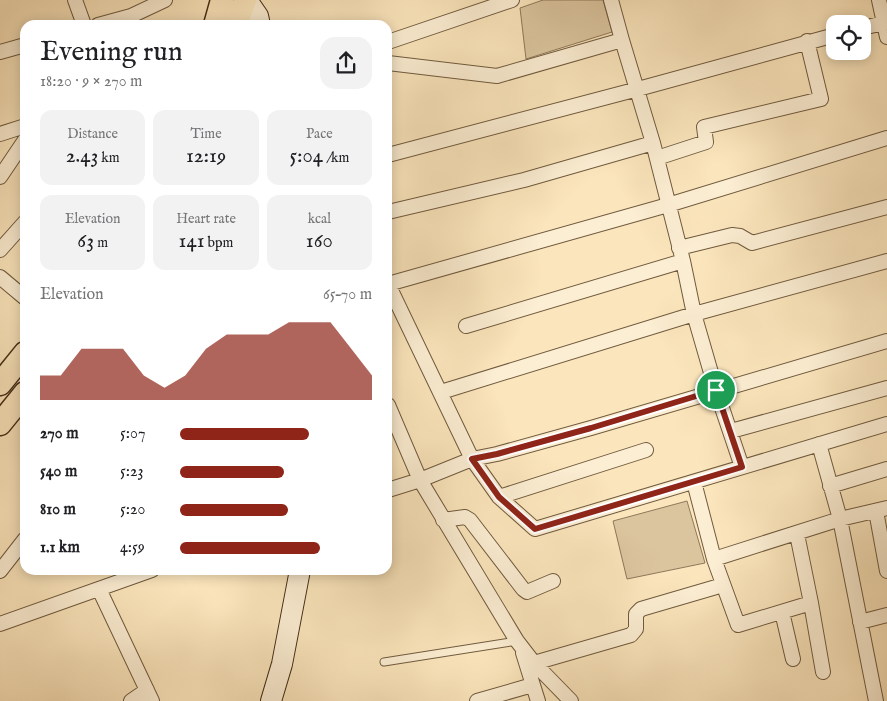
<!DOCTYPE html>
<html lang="en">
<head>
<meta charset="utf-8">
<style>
	:root { --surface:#fff; --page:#f2f2f2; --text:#202124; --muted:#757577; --accent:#8f2418 }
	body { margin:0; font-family:"IM FELL English",serif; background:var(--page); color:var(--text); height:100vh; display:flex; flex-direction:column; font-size:19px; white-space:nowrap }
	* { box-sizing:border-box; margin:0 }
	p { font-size:16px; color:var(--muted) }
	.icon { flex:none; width:28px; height:28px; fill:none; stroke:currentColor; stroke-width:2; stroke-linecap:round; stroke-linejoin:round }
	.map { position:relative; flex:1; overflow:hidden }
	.drawer { position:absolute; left:20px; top:20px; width:372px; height:555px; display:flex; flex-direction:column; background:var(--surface); border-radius:15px; box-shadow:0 2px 12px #0003 }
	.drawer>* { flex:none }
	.fabs { position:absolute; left:826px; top:15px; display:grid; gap:10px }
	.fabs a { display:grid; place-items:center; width:45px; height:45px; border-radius:10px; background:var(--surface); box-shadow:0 2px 12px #0003; font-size:25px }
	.pin { position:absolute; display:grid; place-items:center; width:42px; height:42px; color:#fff; margin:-21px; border:2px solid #fff; border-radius:50%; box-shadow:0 1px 5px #0007 }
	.round { display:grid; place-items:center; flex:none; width:52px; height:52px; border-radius:15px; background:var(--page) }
	.summary { display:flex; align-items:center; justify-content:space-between; height:85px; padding:0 20px }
	h1 { font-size:28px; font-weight:600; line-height:38px }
	.metrics { display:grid; grid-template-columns:repeat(3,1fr); gap:8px; height:85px; padding:5px 20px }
	.metrics div { display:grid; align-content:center; border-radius:12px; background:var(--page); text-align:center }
	.metrics b { font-size:21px; font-weight:600 }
	.metrics small { font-size:14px; font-weight:400 }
	.metrics p { font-size:14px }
	.chart { height:140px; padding:10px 20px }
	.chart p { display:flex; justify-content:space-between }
	.chart svg { width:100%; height:90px; margin-top:5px; fill:var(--accent); opacity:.7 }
	ul { padding:0 20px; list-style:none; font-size:16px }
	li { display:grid; grid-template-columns:80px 60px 1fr; align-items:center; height:38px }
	li i { height:12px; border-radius:6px; background:var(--accent) }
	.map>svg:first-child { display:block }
	.green { fill:#dbc59f; stroke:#8e785a }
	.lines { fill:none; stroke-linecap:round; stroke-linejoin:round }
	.service-casing { stroke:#705a3e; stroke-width:9 }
	.minor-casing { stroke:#705a3e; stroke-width:16 }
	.secondary-casing { stroke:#412b14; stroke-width:22 }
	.primary-casing { stroke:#412b14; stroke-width:25 }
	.service { stroke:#fceed3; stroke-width:7 }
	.minor { stroke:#fceed3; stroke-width:14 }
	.secondary { stroke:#fceed3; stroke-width:20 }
	.primary { stroke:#fbe5bc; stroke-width:22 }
	.route-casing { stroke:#fff; stroke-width:10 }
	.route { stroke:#8f2418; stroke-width:6 }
</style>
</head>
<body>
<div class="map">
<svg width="887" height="701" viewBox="0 0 887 701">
	<rect width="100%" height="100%" fill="#fbe5bc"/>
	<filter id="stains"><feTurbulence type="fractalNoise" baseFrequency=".004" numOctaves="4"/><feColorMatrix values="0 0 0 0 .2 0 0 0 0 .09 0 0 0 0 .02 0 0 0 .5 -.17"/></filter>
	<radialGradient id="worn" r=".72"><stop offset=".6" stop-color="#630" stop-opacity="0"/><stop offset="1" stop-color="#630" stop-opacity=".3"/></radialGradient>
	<path class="green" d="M543 0H603L612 32 526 59 520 8Z
		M687 501 705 563 627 579 613 521Z"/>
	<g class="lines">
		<g class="service-casing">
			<path id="service" d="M384 662 517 641"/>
		</g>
		<g class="minor-casing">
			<path id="minor" d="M75 0 84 25
				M611 0 622 40 653 143 683 261 694 314 716 390 742 467
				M879 0 887 37
				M98 25 131 16 165 0
				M862 28 884 23
				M388 42 512 0
				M0 52 25 45
				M388 63 497 76 622 40
				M0 134 25 126
				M388 155 638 89 835 35
				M657 158 706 142 704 127 821 99 807 41
				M0 177 25 140
				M388 212 524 180 653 143
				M679 248 732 235 740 236 752 243 887 207
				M0 250 25 222
				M0 277 25 298
				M388 284 472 459 499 497 535 529 887 424
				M388 284 668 205 887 138
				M466 326 683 261
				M441 392 694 314 887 261
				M388 405 420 480 517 641 534 663 571 701
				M731 431 887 388
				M819 444 840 519 876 701
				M694 482 714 559 738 625 811 603
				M830 486 887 469
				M388 490 420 480 472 459 497 454 591 428 887 341
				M499 497 646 450
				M876 511 887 571
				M443 520 465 517 470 520 523 589 527 592 553 581
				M797 534 811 603 823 672
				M714 559 840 519 887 508
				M0 571 25 539
				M99 589 152 701
				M782 612 793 659
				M860 622 887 615
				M0 624 152 570
				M534 663 631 635 636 629V614L641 609 723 585
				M532 682 538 701
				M131 701 147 690
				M477 701 529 686 532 682 523 653"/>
		</g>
		<g class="secondary-casing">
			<path id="secondary" d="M247 0 258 16 260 25
				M271 701 282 664 300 570"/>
		</g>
		<g class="primary-casing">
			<path id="primary" d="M215 25 222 0
				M236 25 245 0
				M0 384 25 353
				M0 424 25 393"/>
		</g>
		<use href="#service" class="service"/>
		<use href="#minor" class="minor"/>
		<use href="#secondary" class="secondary"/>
		<use href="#primary" class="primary"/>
	</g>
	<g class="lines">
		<g class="route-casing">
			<path id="route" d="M716 390 742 467 535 529 499 497 472 459 497 454 591 428Z"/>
		</g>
		<use href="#route" class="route"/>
	</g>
	<rect width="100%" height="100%" filter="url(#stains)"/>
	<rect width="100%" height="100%" fill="url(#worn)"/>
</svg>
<div class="fabs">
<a><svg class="icon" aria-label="locate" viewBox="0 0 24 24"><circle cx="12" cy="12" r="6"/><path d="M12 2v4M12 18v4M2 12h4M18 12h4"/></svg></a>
</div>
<div class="pin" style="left:716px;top:390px;background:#1e9e55"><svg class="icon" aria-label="arrive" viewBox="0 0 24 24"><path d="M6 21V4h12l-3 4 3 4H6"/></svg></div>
<section class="drawer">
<div class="summary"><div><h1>Evening run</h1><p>18:20 · 9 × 270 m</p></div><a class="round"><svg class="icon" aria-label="share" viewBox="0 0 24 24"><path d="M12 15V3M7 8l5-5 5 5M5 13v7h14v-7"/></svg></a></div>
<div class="metrics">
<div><p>Distance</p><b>2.43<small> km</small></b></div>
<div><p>Time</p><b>12:19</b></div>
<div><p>Pace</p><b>5:04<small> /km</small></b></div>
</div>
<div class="metrics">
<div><p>Elevation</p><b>63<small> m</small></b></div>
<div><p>Heart rate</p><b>141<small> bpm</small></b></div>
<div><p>kcal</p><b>160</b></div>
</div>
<div class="chart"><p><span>Elevation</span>65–70 m</p>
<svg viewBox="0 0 160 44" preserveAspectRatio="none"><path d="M0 44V32L10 32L20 19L30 19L40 19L50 32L60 38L70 32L80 19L90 12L100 12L110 12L120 6L130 6L140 6L150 19L160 32V44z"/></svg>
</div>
<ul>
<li><b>270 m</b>5:07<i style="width:67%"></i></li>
<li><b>540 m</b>5:23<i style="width:54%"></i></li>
<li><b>810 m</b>5:20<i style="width:56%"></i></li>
<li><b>1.1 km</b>4:59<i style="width:73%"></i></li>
</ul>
</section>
</div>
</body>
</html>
